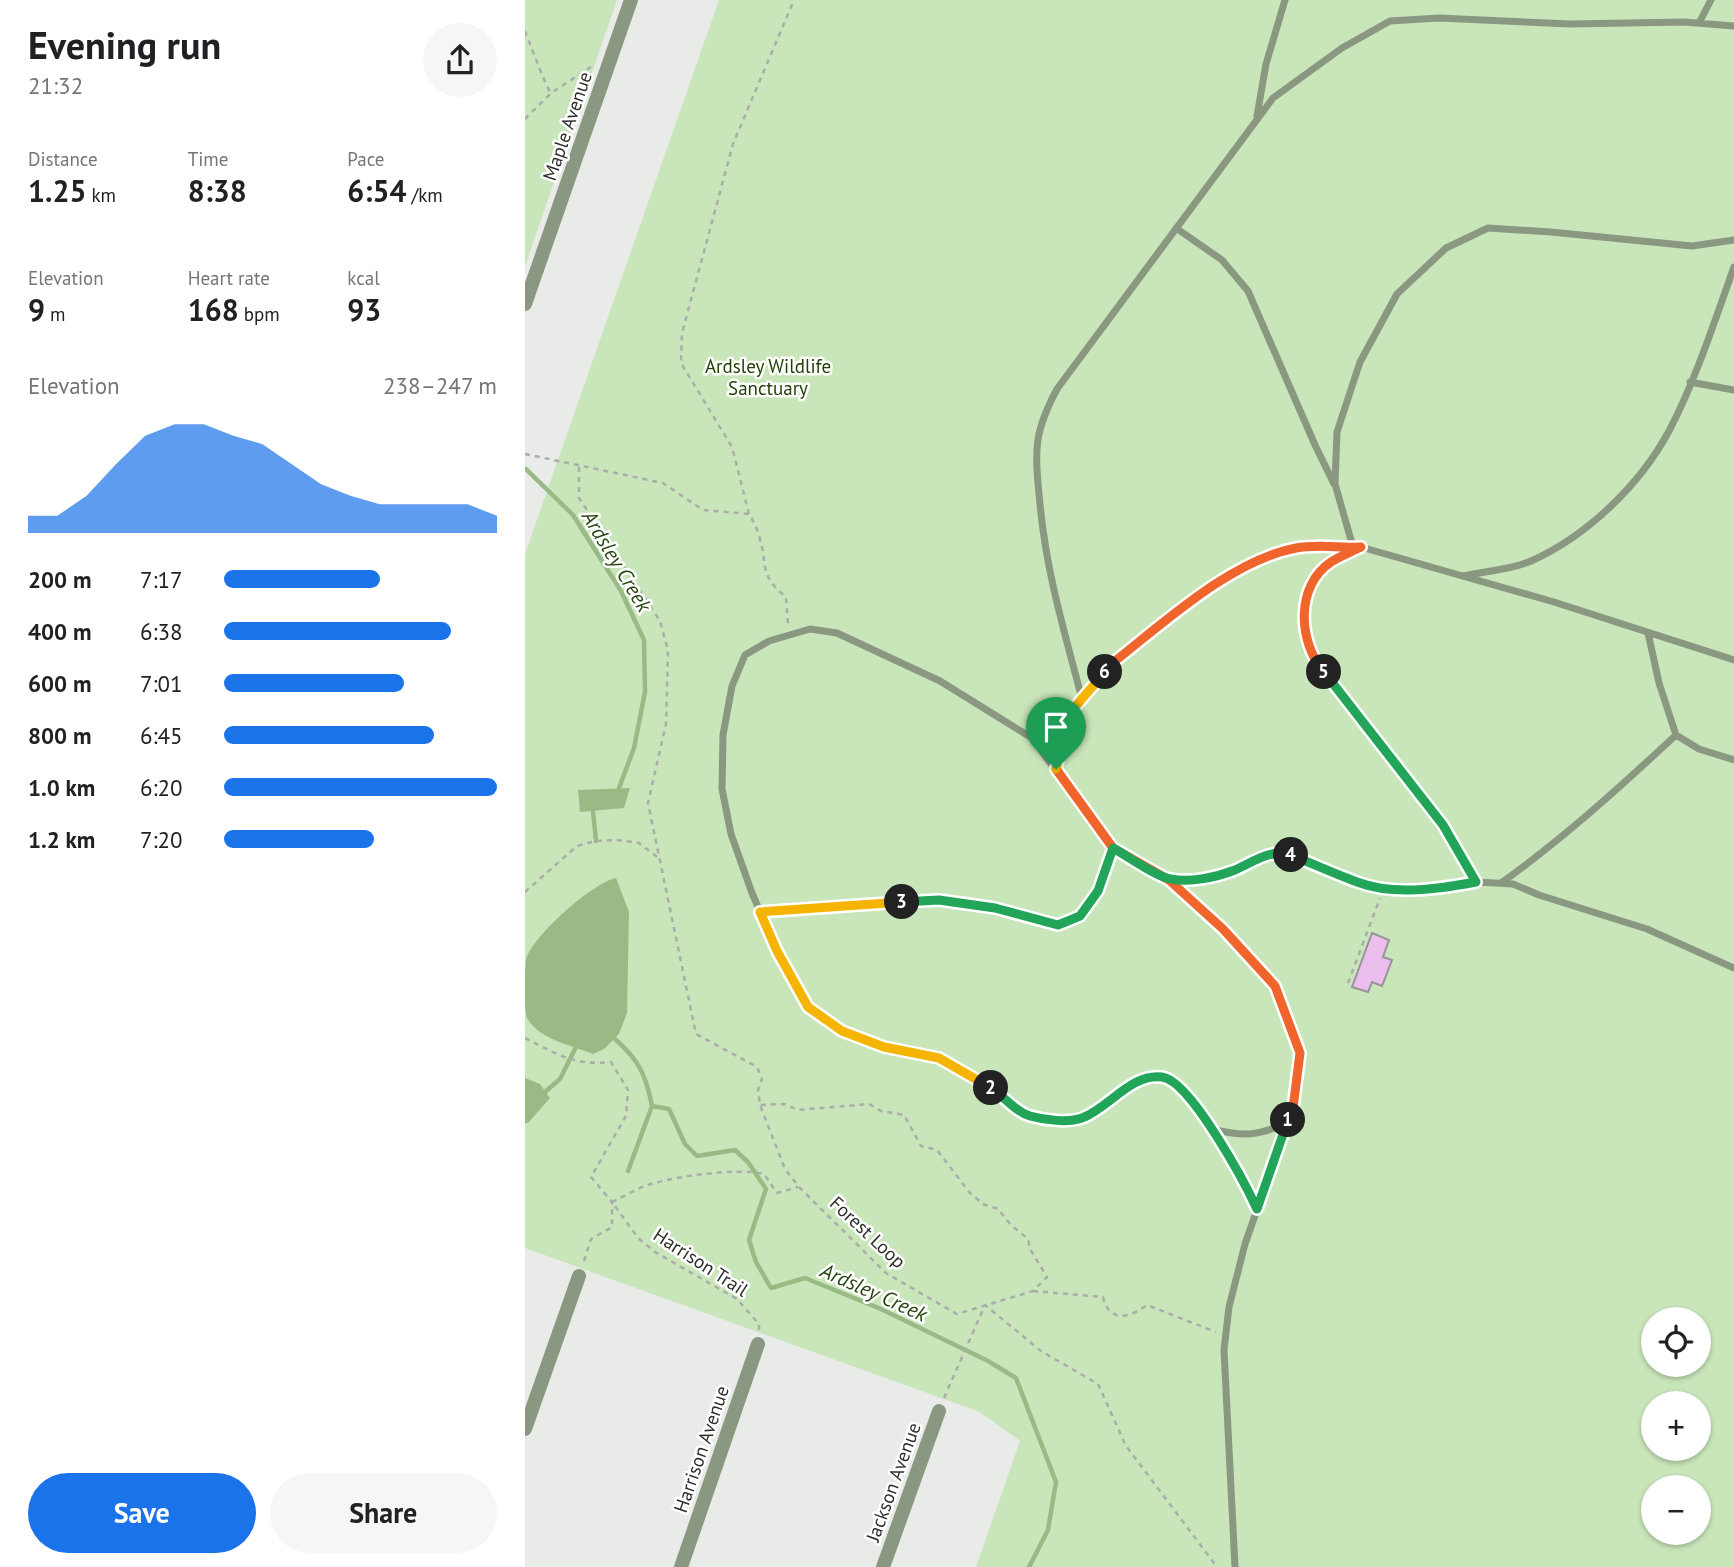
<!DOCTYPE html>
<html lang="en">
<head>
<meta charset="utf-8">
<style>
	:root { --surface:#fff; --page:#f6f6f6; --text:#202124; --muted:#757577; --accent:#1a73e8 }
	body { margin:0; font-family:"PT Sans",sans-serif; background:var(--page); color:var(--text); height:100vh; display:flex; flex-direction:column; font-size:26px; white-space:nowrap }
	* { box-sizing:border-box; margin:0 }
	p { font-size:23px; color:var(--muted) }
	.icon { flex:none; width:38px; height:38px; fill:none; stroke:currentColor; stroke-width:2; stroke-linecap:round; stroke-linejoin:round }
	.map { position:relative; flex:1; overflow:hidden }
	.side { display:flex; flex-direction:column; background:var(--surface); width:525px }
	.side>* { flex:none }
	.buttons { position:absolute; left:1116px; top:1307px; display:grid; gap:14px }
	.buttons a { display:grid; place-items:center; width:70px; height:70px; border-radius:50%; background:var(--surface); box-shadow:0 2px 5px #0004; font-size:35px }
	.pin { position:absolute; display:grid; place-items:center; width:60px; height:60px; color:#fff; margin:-72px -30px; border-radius:50% 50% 50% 0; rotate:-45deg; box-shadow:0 0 7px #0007 }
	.pin .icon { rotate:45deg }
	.km { position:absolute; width:35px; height:35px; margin:-18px; border-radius:50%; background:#222; color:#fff; font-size:19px; line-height:35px; text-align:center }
	.round { display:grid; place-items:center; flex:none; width:74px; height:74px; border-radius:37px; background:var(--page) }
	.headline { display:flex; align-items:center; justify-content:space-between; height:119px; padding:0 28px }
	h1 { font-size:38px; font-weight:700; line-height:52px }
	.stats { display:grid; grid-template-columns:repeat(3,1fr); gap:10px; height:119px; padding:7px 28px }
	.stats div { display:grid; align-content:center }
	.stats b { font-size:30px; font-weight:700 }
	.stats small { font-size:19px; font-weight:400 }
	.stats p { font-size:19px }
	.chart { height:196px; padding:14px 28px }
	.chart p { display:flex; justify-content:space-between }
	.chart svg { width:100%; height:126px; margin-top:7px; fill:var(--accent); opacity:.7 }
	.primary-button { display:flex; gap:14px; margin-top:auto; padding:14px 28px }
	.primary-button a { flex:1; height:80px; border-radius:42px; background:var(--accent); color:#fff; font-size:28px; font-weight:700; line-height:80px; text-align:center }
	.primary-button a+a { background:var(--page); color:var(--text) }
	ul { padding:0 28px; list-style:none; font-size:23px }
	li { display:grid; grid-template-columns:112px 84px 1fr; align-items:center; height:52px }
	li i { height:18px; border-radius:9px; background:var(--accent) }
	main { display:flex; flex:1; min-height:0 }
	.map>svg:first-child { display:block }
	.green { fill:#c9e5ba; fill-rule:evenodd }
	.water { fill:#99ba85 }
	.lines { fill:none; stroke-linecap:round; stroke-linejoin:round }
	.stream { stroke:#99ba85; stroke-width:4.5 }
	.building { fill:#ecbeed; stroke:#989498; stroke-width:2 }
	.path { stroke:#aaada9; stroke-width:2.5; stroke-dasharray:5 5; stroke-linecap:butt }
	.lane { stroke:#8a9882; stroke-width:7 }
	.street { stroke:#8a9882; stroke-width:14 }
	.split-1-casing { stroke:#fff; stroke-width:14 }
	.split-2-casing { stroke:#fff; stroke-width:14 }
	.split-3-casing { stroke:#fff; stroke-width:14 }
	.split-4-casing { stroke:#fff; stroke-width:14 }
	.split-5-casing { stroke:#fff; stroke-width:14 }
	.split-6-casing { stroke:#fff; stroke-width:14 }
	.split-7-casing { stroke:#fff; stroke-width:14 }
	.split-1 { stroke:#f0652b; stroke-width:9 }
	.split-2 { stroke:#22a559; stroke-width:9 }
	.split-3 { stroke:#f5b400; stroke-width:9 }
	.split-4 { stroke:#22a559; stroke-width:9 }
	.split-5 { stroke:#22a559; stroke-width:9 }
	.split-6 { stroke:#f0652b; stroke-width:9 }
	.split-7 { stroke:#f5b400; stroke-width:9 }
	.labels { text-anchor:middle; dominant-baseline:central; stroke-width:5; stroke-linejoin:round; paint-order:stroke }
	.street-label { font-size:19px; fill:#2d2e2c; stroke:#fff }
	.park-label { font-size:19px; fill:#234209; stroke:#fff }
	.water-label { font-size:21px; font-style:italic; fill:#27460f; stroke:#fff }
</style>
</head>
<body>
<main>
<section class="side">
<div class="headline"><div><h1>Evening run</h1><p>21:32</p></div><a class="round"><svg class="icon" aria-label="share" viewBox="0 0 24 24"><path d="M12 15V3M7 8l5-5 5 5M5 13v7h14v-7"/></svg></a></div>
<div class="stats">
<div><p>Distance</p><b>1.25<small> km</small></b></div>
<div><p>Time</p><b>8:38</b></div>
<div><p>Pace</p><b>6:54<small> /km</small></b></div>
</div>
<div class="stats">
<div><p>Elevation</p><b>9<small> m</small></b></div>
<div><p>Heart rate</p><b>168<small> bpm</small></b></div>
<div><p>kcal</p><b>93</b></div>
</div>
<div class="chart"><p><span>Elevation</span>238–247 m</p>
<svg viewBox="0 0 160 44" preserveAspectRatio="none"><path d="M0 44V38L10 38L20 31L30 20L40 10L50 6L60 6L70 10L80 13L90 20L100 27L110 31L120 34L130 34L140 34L150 34L160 38V44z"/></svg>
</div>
<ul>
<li><b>200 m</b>7:17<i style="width:57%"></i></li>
<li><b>400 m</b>6:38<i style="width:83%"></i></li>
<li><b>600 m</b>7:01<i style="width:66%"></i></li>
<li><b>800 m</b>6:45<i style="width:77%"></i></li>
<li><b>1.0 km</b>6:20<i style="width:100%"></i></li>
<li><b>1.2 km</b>7:20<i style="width:55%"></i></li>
</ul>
<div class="primary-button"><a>Save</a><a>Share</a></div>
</section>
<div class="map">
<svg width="1209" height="1567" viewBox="0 0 1209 1567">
	<rect width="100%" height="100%" fill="#e8ebe7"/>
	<path class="green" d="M0 0H92L0 266Z
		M194 0H1209V1567H451L495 1441 455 1412 0 1248V554ZM1129 1320H1174V1365H1129ZM1129 1404H1174V1449H1129ZM1129 1488H1174V1533H1129Z"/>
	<path class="water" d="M105 788 99 808 55 812 53 790Z
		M91 878 104 912 102 1013 94 1034 79 1049 68 1054C46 1045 15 1040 2 1018 0 1011 0 1000 0 992 0 982 0 968 1 959 9 935 67 883 91 878Z
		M0 1078 15 1084 25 1098 3 1123H0Z"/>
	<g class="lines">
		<path class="stream" d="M1 469 48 515 96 591 119 640 120 692 109 748 94 788V794
			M68 811 71 841
			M90 1039C114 1060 121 1075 127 1106L144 1109 160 1144 172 1156 210 1150 223 1162 241 1189 224 1240 231 1262 246 1288 280 1278 356 1309 463 1361 491 1378 531 1482 523 1530 504 1567
			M20 1092 35 1079 51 1047
			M103 1171 127 1106"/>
	</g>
	<path class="building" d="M847 933 864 940 858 957 867 960 857 986 847 982 843 992 827 987Z"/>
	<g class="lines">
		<path class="path" d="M0 31 17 75 25 92
			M0 119 26 93 66 67
			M0 454 138 483 178 510 224 514C228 521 232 528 234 536 244 566 232 573 261 597L263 624
			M54 467V498L135 621 143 650 141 724 123 803 171 1034 232 1067 237 1079 233 1090 235 1105 260 1169 274 1187 361 1273 432 1314 508 1291 522 1277 505 1249 503 1239 486 1225 473 1209 458 1204 445 1193 412 1150 396 1146 379 1115 356 1111 344 1104 273 1110 259 1104 235 1105
			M224 514 207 447 156 363 157 333 208 144 269 0
			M0 892 52 846 71 841 92 840 114 843 135 859
			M823 983 855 898
			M0 1038C32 1054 49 1066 86 1062L103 1090 101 1116 66 1177 87 1202V1227L66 1239 58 1264
			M508 1291 578 1297C584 1323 605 1318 622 1305L691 1332
			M234 1330V1324L212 1299 130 1252 113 1238 87 1202C97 1197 107 1192 117 1187 143 1177 212 1167 239 1174L252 1193 273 1187
			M419 1398 460 1305 516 1351 573 1384 601 1446 692 1567"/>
		<path class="lane" d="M1174 23 1186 0
			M732 116 741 64 760 0
			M651 228 697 260 723 291 790 445 809 484
			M1165 382 1209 390
			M828 547 810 484 812 432 835 362 872 294 921 248 963 228 1026 232 1167 246 1209 240
			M832 549 804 563 783 588 779 612 782 637 793 665 825 703 918 825 951 882
			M938 576C959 571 986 570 1006 561 1062 536 1115 485 1144 431 1170 382 1190 320 1209 267
			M1123 633 1134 683 1151 735 1174 749 1209 760
			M557 699C540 634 521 571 515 504 513 483 510 460 513 439 516 421 523 406 532 389L748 98 817 48 865 21 914 18 1045 24 1159 22 1209 26
			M531 769 543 715 590 661 676 594 740 556 774 548 836 547 1029 602 1209 660
			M644 880 678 878 708 871 740 856 757 852 834 883 859 888 912 889 951 882 988 884 1014 895 1122 929 1209 968
			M976 883C1039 838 1095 787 1151 735
			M235 912 414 900 470 908 533 925 555 916 573 891 588 848
			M686 1129C720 1137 731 1136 762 1123
			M710 1567 699 1350 704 1307 720 1244 768 1107 775 1053 750 986 698 929 644 880 588 848 507 738 415 681 312 633 285 629 244 641 220 655 207 686 198 735 197 789 206 834 227 893 252 951 283 1007 317 1031 359 1047 414 1058 435 1068 474 1094 502 1116 531 1120 557 1118 601 1088 621 1080 638 1077 654 1086 671 1108 712 1168 732 1209"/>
		<path class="street" d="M0 304 106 0
			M0 1429 54 1276
			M156 1567 233 1344
			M358 1567 414 1411"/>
	</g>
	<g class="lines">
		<g class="split-1-casing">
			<path id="split-1" d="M531 769 588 848 644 880 698 929 750 986 775 1053 768 1108 763 1120"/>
		</g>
		<g class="split-2-casing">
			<path id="split-2" d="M466 1088C478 1096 491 1112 505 1116 519 1120 543 1123 557 1118 584 1108 606 1073 637 1077 665 1080 720 1183 732 1209L763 1120"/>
		</g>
		<g class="split-3-casing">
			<path id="split-3" d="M377 902 235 912 252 951 283 1007 317 1031 359 1047 414 1058 466 1088"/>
		</g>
		<g class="split-4-casing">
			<path id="split-4" d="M377 902 414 900 470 908 533 925 555 916 573 891 588 848C601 855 633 878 646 879 665 883 692 877 710 870 728 862 747 848 766 855"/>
		</g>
		<g class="split-5-casing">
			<path id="split-5" d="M766 855C788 864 810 874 832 882 869 896 913 889 951 882L918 825 799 672"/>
		</g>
		<g class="split-6-casing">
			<path id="split-6" d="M580 672 590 661C641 621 707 560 771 548 792 544 815 548 836 547 826 552 815 556 806 562 770 586 773 642 799 672"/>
		</g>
		<g class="split-7-casing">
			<path id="split-7" d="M531 769 543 715 580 672"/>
		</g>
		<use href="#split-1" class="split-1"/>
		<use href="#split-2" class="split-2"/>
		<use href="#split-3" class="split-3"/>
		<use href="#split-4" class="split-4"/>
		<use href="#split-5" class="split-5"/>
		<use href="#split-6" class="split-6"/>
		<use href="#split-7" class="split-7"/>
	</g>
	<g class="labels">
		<g class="street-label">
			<text transform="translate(42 126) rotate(-71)">Maple Avenue</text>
			<text transform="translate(343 1232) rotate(43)">Forest Loop</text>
			<text transform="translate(176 1262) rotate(33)">Harrison Trail</text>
			<text transform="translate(176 1449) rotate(-71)">Harrison Avenue</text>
			<text transform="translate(368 1482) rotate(-70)">Jackson Avenue</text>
		</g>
		<g class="park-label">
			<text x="243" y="366">Ardsley Wildlife<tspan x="243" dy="22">Sanctuary</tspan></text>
		</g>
		<g class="water-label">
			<text transform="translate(92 561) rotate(59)">Ardsley Creek</text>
			<text transform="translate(349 1292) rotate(24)">Ardsley Creek</text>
		</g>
	</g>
</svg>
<div class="buttons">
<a><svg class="icon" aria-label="locate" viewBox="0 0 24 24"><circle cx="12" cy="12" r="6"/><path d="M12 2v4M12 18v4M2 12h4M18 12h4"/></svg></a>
<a>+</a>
<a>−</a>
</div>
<div class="pin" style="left:531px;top:769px;background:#1e9e55"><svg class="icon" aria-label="arrive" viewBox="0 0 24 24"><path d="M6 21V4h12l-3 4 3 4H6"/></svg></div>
<b class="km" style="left:763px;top:1120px">1</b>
<b class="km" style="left:466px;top:1088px">2</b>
<b class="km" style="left:377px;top:902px">3</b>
<b class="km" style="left:766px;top:855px">4</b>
<b class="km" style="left:799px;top:672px">5</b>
<b class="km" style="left:580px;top:672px">6</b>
</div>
</main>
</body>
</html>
